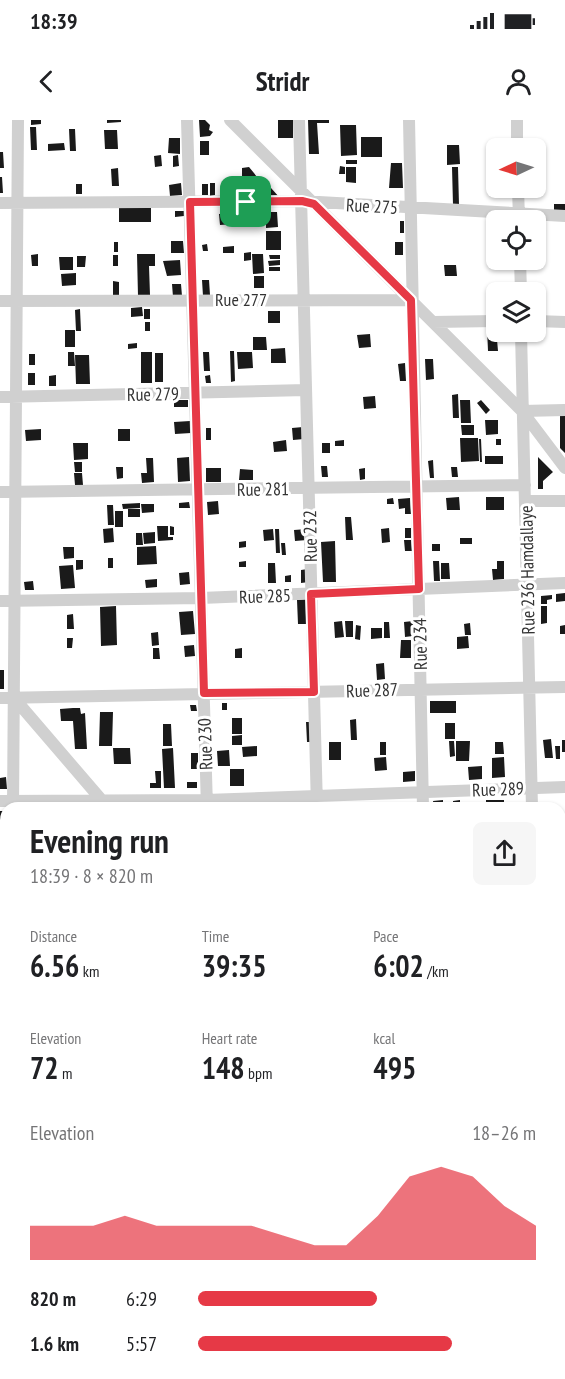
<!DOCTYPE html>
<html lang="en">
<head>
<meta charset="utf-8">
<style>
	:root { --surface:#fff; --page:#f6f6f6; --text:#202124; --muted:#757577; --accent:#e63946 }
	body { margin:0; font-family:"PT Sans Narrow",sans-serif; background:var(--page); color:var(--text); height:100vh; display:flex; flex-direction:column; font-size:22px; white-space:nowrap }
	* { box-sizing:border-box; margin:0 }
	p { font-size:20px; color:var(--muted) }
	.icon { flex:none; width:33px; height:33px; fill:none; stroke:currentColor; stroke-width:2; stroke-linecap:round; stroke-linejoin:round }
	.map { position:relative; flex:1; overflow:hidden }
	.details { position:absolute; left:0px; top:682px; width:566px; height:578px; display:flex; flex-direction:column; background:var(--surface); border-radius:18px 18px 0 0; box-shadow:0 2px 4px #0004 }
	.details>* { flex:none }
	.needle { width:39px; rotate:266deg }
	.buttons { position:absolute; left:486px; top:18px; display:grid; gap:12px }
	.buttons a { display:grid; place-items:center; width:60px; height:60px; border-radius:9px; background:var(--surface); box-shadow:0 2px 4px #0004; font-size:30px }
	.pin { position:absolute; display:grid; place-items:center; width:51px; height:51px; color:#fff; margin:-26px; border-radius:12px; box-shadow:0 3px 9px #0006 }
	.round { display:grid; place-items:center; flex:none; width:63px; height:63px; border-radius:9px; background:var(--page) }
	.overview { display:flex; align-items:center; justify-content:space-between; height:102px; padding:0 30px }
	h1 { font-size:33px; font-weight:700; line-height:45px }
	.figures { display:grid; grid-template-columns:repeat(3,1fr); gap:9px; height:102px; padding:6px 30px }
	.figures div { display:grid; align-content:center }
	.figures b { font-size:30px; font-weight:700 }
	.figures small { font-size:16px; font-weight:400 }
	.figures p { font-size:16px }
	.chart { height:168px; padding:12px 30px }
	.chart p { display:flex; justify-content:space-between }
	.chart svg { width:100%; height:108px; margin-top:6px; fill:var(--accent); opacity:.7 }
	ul { padding:0 30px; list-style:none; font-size:20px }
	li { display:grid; grid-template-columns:96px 72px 1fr; align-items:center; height:45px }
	li i { height:15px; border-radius:8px; background:var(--accent) }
	.status { display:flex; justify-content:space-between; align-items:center; height:42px; padding:0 30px; background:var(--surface); direction:ltr }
	.status svg { height:16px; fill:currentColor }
	header { display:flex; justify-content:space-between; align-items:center; height:78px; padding:0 30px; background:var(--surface); font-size:27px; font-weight:700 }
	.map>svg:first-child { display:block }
	.building { fill:#1a1a1a }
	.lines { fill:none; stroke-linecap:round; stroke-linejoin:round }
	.minor { stroke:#d0d0d0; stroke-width:12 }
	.route-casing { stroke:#fff; stroke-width:12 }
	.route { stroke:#e63946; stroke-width:8 }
	.labels { text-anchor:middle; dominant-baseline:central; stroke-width:6; stroke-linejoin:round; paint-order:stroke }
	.street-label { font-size:18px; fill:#333; stroke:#fff }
</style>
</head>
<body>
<div class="status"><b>18:39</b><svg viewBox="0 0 49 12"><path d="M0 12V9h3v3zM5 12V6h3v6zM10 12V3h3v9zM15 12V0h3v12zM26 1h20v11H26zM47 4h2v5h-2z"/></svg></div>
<header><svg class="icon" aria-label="back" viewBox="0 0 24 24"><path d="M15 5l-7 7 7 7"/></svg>Stridr<svg class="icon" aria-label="person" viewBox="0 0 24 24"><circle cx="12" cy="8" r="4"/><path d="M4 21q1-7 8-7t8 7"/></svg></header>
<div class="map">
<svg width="565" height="1259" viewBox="0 0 565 1259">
	<rect width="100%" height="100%" fill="#fff"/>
	<path class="building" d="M31 0H41V4L31 5Z
		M107 0H121V2L107 3Z
		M199 0H205L210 5 209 10 213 12 210 16 200 17Z
		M278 0H293V18H278Z
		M308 0H329V3H317L319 34H309Z
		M340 5H356L357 35 341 36Z
		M30 7H36L37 30H31Z
		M69 9H75L76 31H70Z
		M104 10H117L118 29H105Z
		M361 17H382V37H361Z
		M169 18H180V34L168 33Z
		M200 21H209V35H200Z
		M64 23 65 30 48 31V24Z
		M447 25H459L460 44 447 45Z
		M0 32H3L4 48H0Z
		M161 35 162 46 155 47 154 36Z
		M178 35 179 46 173 47V36Z
		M346 40H357V44H346Z
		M391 43H402L403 68H389Z
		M340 46 345 47V54H339Z
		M249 47 262 63 255 78 242 76V48Z
		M346 47H356V63L346 62Z
		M452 47H458L459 85H453Z
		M118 48 119 66H112L111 49Z
		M0 57H2L3 73H0Z
		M181 63 182 75 170 76 169 65Z
		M210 63H215V75L210 76Z
		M76 64H82V74H76Z
		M202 64H208V75H202Z
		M271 68 280 78 266 77Z
		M554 84H565V91H554Z
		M119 88H151V102H119Z
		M175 91H184V96L175 97Z
		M266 92H277L278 107 266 108Z
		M232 93 233 104 220 105 219 94Z
		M234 93H241V104H234Z
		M400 101H404V113H400Z
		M266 111H281V130H266Z
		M171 121H183L184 133H171Z
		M114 122H118V132H114Z
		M395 122H403V135H395Z
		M207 124 208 131H203L202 125Z
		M234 126V133H223V127Z
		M251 132V140L244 141V133Z
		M38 134V146H32L31 135Z
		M137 134H155V146H149L150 175 138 176Z
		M252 134H263L264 153 253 154Z
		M113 135H118V146H113Z
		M269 135H280V139H270Z
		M77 136H86L85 147H77Z
		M59 137H73V150H60Z
		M180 140 181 155 167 156 163 141Z
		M280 140V145L269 146 268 141Z
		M444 145H456L457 156H445Z
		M269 147H280V151H269Z
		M76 153V165L62 166 61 154Z
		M254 156H264V168H254Z
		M202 160H209L210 175 203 176Z
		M113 161 119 162V176H113Z
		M172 164H181L182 176 173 177Z
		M493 173H496V185H493Z
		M142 187 143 196 131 197V188Z
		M80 189 81 211H76L75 190Z
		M144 189H150V199H144Z
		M268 191H280V203H268Z
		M145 202H150V211H145Z
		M487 208H496L498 231H488Z
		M65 210H75V227H65Z
		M370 214 371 227 359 228 357 215Z
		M253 217H266L267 230H253Z
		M137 223V228L128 229V224Z
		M285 228 286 243H271V229Z
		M230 231H234L235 261 231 262Z
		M68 232H74L75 246H68Z
		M141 232H152V263H141Z
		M203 232H209L210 251H204Z
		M237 232H252L253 248 238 249Z
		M155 233H163V262H155Z
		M29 234H35V245H29Z
		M75 235H89L90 264H76Z
		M425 239H433L434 259 426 260Z
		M405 243 406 261H400L398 244Z
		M28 253H35V265H28Z
		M56 255V266H49V256Z
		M210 255 211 263H206L205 256Z
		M458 274 459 298H453L452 275Z
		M375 276 376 288 364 289 363 277Z
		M174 280H188V287H174Z
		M460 280H470L471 303H461Z
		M481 280 490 290 486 294 477 283Z
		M560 295H565V333L560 328Z
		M485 300H498V314L486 315Z
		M190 301 191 313 175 314 174 302Z
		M461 305H474V315H462Z
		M303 307 304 319 293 320 292 308Z
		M206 308H211V320H206Z
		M41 309V320L26 321 25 310Z
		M118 309H130V321H118Z
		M460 318H478L479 341 461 342Z
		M479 319H481L482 342H480Z
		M496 319H501V325H496Z
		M286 320 287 331 274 332 273 322Z
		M344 320V326H335V321Z
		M73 323H88V339L74 340Z
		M322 323H330V333H322Z
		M485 336H503V344H485Z
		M189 337 190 361 178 362 177 338Z
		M538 337 553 352 543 361V369H538Z
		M146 338H153L154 362 142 363 141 353H147Z
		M433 340 434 358H430L428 341Z
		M74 342H82V352H75Z
		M321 346H327L328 357H322Z
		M116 347H123V358L117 359Z
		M451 347H457L458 357H452Z
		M206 348H221V362H206Z
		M365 348V359L360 360 359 349Z
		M240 349 253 350V360H239Z
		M74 353H82L83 365H75Z
		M459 377 460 390H447L446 378Z
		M486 377H504V390H486Z
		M393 378 394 384H387V379Z
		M410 378 411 394H405V388L399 389 398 379Z
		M218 381 219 394 208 395 207 382Z
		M189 382 190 388H179V383Z
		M140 383V388L123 389 122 384Z
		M141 384H154V392L142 393Z
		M107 385H113L114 405H108Z
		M128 389H140V397H128Z
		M115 391H123V407H115Z
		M345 397H351L353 420H346Z
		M157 406H168V417H173V420L158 421Z
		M170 406 174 407V415H170Z
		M113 408 114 422 104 423 103 409Z
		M389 408 390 422 382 423 381 409Z
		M405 408H411V418H405Z
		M273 409 274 420 264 421 263 410Z
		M275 409H279L280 433H276Z
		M307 409V420L295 421 294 410Z
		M155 412V423L144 424 143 413Z
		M136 413H142L143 425H136Z
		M460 418H472V424H460Z
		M404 420H411L412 431H405Z
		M246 421V427L239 428V422Z
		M335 421 336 462H323L321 422Z
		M281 423H285L286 435H282Z
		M432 424H440V431H432Z
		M156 426 157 444 137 445V427Z
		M63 427H74V438L64 439Z
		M108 438H113V448H108Z
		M76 440H83V449L76 450Z
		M246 441V447H239V442Z
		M433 441H439L440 461H434Z
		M497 441H504V459L493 460 492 449H497Z
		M268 443H275L276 463H268Z
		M441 443H449L450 459H441Z
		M73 445 75 468 61 469 59 446Z
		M308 449 309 462 301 463V450Z
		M189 452 190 464 180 465 179 453Z
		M291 455V462H285V456Z
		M157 459V467L146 468 145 460Z
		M33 461 34 470H25L24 462Z
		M565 473V481L556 482V474Z
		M552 475V479L547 480V484H541V476Z
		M307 479 309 504H298L297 480Z
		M116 486 117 525 101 526 100 487Z
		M541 486H547V503L541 504Z
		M193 491 195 514 181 515 179 492Z
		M73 494 74 509H67V495Z
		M342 501 344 517 335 518 334 502Z
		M345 501H353V517H346Z
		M413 501V516L405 517 404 502Z
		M384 502H389L390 518H384Z
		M470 503 471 515H465L464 504Z
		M356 505 361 506 360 520 355 519Z
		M565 505V514H560V506Z
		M371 508H382V518L371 519Z
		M158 512 159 525 152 526 151 513Z
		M468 516 469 528 457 529V517Z
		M67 518H73L72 528H67Z
		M401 520H411V538H400Z
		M194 525 195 536 185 537 184 526Z
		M153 528H159L160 539H153Z
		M242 528V538H235V529Z
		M384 543 385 559 377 560 376 544Z
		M0 550H4V569H0Z
		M430 581H456V593H430Z
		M222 583H227V590H222Z
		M190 585H196L197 591H191Z
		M73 588H80L81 594 85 593 87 629H75L73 601H61L60 589Z
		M100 592H113L112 626H99Z
		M232 598H242V614H232Z
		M356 599 357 620H351L350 600Z
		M306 602H311L312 622H307Z
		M445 603H455V619H445Z
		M163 604H171L172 626H163Z
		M242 615V625H232V616Z
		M551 619 553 638H545L543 620Z
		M562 620H565V632H562Z
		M449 621H454L455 636 450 637Z
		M456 621H470L469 641H456Z
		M329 622H341V640H329Z
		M380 622H386V635H380Z
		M495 622H503L504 634H495Z
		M257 626V636L243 637 242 627Z
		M555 626H560V639H556Z
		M113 628H130L131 644H114Z
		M173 628 175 668H164L162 629Z
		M229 630 230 646H218L217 631Z
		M191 633H198V649H191Z
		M386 637 387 650 375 651 374 638Z
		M504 637 505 657 492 658V638Z
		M482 646V659L469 660 468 647Z
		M230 649H244V666H230Z
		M155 651H161V668H150V663H156Z
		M415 651V661L403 662V652Z
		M6 657 7 669H0V658Z
		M187 662H197V668H187Z
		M443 680V687H434L433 681Z
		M460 680V688H453V681Z
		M486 680H504V688H486Z
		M414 682V688H408V683Z
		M0 691H3V731H0Z"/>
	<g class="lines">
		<path class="minor" d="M187 0 207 688
			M230 0 522 291 565 348
			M299 0 317 688
			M409 0 423 688
			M517 0V28
			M518 68 519 99
			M0 83 301 81 565 96
			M520 140 521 172
			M0 181 411 180
			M536 201 565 202
			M433 202 496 201
			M521 212 532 688
			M0 277 306 270
			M522 291 565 290
			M0 372 525 365
			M525 381H565
			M0 481 201 478 565 463
			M0 578 565 567
			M14 578 105 684
			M0 681 206 680 565 667
			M13 688 18 0
			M560 768H565
			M0 783H6
			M560 873H565
			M0 886H6
			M394 1254 396 1259
			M149 1259V1254"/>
	</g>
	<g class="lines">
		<g class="route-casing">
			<path id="route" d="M302 81 314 84 411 180 419 469 311 474 314 572 204 573 190 82Z"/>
		</g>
		<use href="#route" class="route"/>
	</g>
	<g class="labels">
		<g class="street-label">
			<text transform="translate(372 86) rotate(3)">Rue 275</text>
			<text x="241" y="179">Rue 277</text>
			<text transform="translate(153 274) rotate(-1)">Rue 279</text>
			<text transform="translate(263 369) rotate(-1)">Rue 281</text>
			<text transform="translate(310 416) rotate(-91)">Rue 232</text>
			<text transform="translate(527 450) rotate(-91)">Rue 236 Hamdallaye</text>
			<text transform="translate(265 476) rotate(-2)">Rue 285</text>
			<text transform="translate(420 524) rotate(-91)">Rue 234</text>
			<text transform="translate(372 570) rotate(-2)">Rue 287</text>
			<text transform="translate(205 624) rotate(-92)">Rue 230</text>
			<text transform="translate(498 669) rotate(-2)">Rue 289</text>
		</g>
	</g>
</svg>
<div class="buttons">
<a><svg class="needle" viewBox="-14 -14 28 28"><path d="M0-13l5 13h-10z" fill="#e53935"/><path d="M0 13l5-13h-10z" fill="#757577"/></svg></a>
<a><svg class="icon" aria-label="locate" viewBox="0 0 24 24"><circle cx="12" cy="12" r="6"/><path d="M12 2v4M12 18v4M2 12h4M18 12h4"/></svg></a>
<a><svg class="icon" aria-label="layers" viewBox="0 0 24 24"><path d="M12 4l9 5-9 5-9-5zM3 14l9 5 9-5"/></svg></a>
</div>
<div class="pin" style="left:246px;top:82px;background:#1e9e55"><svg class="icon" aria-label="arrive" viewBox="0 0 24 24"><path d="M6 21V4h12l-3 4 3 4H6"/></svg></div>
<section class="details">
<div class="overview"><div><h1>Evening run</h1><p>18:39 · 8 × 820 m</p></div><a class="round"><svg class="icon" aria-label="share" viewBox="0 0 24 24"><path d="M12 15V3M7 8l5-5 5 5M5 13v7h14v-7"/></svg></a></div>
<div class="figures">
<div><p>Distance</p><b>6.56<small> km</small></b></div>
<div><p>Time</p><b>39:35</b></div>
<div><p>Pace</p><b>6:02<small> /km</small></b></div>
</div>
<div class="figures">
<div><p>Elevation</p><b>72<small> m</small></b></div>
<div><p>Heart rate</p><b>148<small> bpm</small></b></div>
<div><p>kcal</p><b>495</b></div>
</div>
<div class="chart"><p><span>Elevation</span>18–26 m</p>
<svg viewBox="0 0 160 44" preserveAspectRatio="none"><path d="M0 44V30L10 30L20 30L30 26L40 30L50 30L60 30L70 30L80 34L90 38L100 38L110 26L120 10L130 6L140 10L150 22L160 30V44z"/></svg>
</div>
<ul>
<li><b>820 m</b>6:29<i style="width:53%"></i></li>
<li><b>1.6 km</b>5:57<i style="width:75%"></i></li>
</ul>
</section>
</div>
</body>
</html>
